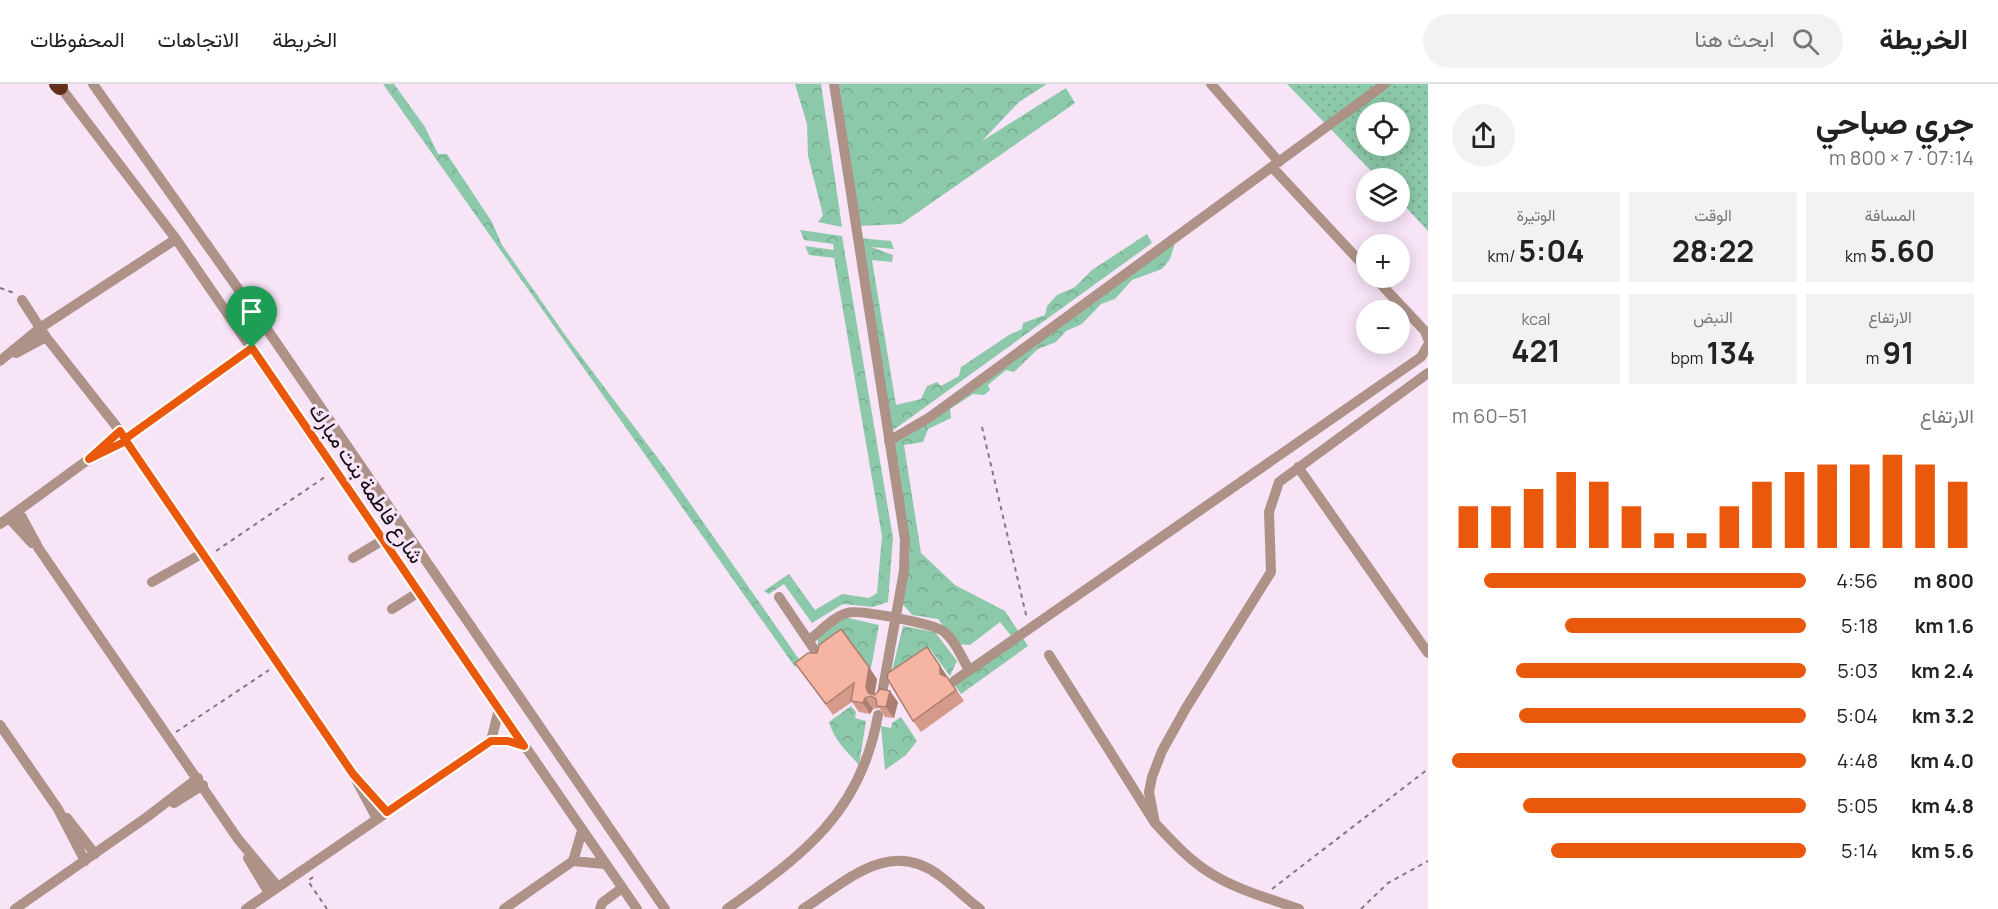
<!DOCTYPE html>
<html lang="ar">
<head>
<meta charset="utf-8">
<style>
	:root { --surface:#fff; --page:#f2f2f2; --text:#222; --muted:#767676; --line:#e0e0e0; --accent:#ea580c }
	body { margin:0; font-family:Manrope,Vazirmatn,sans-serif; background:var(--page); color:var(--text); direction:rtl; height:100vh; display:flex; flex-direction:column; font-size:22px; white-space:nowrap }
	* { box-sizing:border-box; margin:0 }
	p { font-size:20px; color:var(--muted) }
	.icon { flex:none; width:33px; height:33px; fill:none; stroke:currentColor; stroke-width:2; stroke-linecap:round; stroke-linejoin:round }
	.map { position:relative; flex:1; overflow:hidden; direction:ltr }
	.details { display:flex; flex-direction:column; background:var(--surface); width:570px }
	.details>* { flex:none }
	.tools { position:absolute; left:1356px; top:18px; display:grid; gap:12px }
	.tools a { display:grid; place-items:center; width:54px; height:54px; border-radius:50%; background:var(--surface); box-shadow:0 3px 15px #0003; font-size:30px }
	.pin { position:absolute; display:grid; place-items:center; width:51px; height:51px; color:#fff; margin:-62px -26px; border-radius:50% 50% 50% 0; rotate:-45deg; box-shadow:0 0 6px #0007 }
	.pin .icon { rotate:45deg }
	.round { display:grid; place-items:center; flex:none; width:63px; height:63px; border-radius:32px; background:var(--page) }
	.summary { display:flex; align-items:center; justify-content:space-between; height:102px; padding:0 24px }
	h1 { font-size:33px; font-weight:700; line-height:45px }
	.figures { display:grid; grid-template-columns:repeat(3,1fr); gap:9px; height:102px; padding:6px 24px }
	.figures div { display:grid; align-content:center; border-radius:0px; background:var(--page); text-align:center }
	.figures b { font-size:30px; font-weight:700 }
	.figures small { font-size:16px; font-weight:400 }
	.figures p { font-size:16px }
	.chart { height:168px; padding:12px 24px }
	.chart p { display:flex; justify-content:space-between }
	.chart svg { width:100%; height:108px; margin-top:6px; stroke:var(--accent); stroke-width:6 }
	ul { padding:0 24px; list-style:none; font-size:20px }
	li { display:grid; grid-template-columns:96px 72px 1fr; align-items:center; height:45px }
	li i { height:15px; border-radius:8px; background:var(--accent) }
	header { display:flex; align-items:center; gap:36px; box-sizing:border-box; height:84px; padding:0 30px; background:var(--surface); border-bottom:2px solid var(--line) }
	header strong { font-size:28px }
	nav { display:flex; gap:33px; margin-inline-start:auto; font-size:21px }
	.search { width:420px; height:54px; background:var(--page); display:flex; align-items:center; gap:15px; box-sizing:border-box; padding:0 21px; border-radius:33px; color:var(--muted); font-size:22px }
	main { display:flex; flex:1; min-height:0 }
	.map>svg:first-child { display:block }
	.grass { fill:url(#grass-dots); fill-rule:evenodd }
	.park { fill:url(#park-crowns) }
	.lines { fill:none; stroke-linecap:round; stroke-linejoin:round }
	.path { stroke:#837784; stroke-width:2; stroke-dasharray:4.5 4.5; stroke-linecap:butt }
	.minor { stroke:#ae9288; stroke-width:10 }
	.highway { stroke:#632f1a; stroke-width:16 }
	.wall { fill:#d49b8b }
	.shaded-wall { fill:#ac7e71 }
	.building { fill:#f6b4a2; stroke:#ac7e71; stroke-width:1.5 }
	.route-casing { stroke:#fff; stroke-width:12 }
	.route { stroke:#ea580c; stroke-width:8 }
	.labels { text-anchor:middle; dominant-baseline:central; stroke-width:6; stroke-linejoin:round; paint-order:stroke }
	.street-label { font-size:21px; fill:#120c13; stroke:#f7e4f7 }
</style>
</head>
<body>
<header>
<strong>الخريطة</strong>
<div class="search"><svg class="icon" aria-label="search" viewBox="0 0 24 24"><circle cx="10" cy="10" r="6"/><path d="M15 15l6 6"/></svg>ابحث هنا</div>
<nav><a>الخريطة</a><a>الاتجاهات</a><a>المحفوظات</a></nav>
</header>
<main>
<section class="details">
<div class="summary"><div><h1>جري صباحي</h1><p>07:14 · 7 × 800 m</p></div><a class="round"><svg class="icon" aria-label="share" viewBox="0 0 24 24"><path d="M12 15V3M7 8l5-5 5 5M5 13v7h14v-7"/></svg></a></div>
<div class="figures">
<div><p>المسافة</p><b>5.60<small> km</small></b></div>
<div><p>الوقت</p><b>28:22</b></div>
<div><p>الوتيرة</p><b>5:04<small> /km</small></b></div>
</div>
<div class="figures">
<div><p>الارتفاع</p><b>91<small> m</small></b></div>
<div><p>النبض</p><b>134<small> bpm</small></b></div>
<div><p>kcal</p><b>421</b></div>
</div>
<div class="chart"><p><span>الارتفاع</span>51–60 m</p>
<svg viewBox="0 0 160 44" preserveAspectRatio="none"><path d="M5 44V27M15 44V27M25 44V20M35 44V13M45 44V17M55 44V27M65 44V38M75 44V38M85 44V27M95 44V17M105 44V13M115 44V10M125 44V10M135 44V6M145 44V10M155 44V17"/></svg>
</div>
<ul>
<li><b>800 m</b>4:56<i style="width:91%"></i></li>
<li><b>1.6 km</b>5:18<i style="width:68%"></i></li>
<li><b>2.4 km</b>5:03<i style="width:82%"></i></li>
<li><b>3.2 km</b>5:04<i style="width:81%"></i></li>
<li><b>4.0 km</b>4:48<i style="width:100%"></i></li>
<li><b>4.8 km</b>5:05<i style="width:80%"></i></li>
<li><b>5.6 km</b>5:14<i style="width:72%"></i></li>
</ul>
</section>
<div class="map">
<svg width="1428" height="825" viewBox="0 0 1428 825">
	<defs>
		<pattern id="grass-dots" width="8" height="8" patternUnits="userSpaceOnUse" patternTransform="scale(1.5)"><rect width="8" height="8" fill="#8cc9aa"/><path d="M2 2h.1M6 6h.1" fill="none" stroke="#78ab91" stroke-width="1.8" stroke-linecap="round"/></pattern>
		<pattern id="park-crowns" width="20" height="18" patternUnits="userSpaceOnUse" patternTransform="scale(1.5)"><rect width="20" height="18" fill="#8cc9aa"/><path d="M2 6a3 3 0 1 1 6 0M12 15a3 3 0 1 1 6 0" fill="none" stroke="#78ab91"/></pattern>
	</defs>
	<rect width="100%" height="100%" fill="#f7e4f7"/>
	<path class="grass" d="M1287 0H1428V147L1400 117V94H1378ZM1366 28H1400V62H1366Z"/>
	<path class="park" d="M383 0H394L425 43 438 70H447L492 138 502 161 568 255 666 385 801 578 795 583Z
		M795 0H821L842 143 818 138 823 131 808 72 807 40Z
		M839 0H1047L1019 18 982 57 1066 4 1075 19 901 140 860 142Z
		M800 146 842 152 893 454 888 518 873 523 843 520 812 539 784 500 769 510 764 507 789 490 815 526 842 510 869 514 877 509 882 452 834 174 809 171 805 162 834 166 833 160 804 156Z
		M1147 150 1152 159 892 347 859 154 891 157 894 165 871 163 893 171 892 178 872 176 896 321 921 315 927 302 937 298 941 302 959 292 961 283 1009 251 1022 245 1023 239 1045 231 1047 222 1057 211 1075 203 1092 186Z
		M1175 159 1170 175 1162 185 1132 196 1115 215 1101 220 1082 240 1066 247 1056 258 1038 265 1014 288 1006 286 988 301 990 306 984 311 973 310 950 325 951 334 928 345 923 358 904 361 921 469 955 501 1005 527 1028 562 961 610 954 600 1016 558 1000 538 970 561 957 560 938 535 912 531 902 519 910 469 893 360Z
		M844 533 879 541 870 589 818 565V552Z
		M903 542 935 548 957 577 950 592 930 565 891 591Z
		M851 622 856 628 855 634 866 637 859 681C846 666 835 658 829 638Z
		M901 633 917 657 906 671 885 686 881 642 891 644 892 639Z"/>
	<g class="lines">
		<path class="path" d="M0 204 14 209
			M982 343 1027 535
			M216 467 325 393
			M176 648 269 586
			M313 793 308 797 327 825
			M1272 805 1428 685
			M1361 825 1388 799 1428 777"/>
		<path class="minor" d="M58 0 176 155 637 825
			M93 0 273 254 665 825
			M834 0 905 456 904 487 881 615
			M1211 0 1279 78
			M1272 83 1366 184
			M1375 194 1425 247 1428 255
			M22 216 46 253 120 347 353 690 377 735
			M16 269 46 253
			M0 277 40 244 176 155
			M125 355 252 265
			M889 357 930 333 1385 0
			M95 373 126 357
			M1298 383 1428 569
			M19 428 39 465 238 755 278 803
			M9 434 32 459
			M0 440 89 375 120 347
			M353 474 383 456
			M152 498 203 469
			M779 513 820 574
			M392 525 419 508
			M809 556C820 548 833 533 847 529 858 525 934 540 943 547 955 556 962 574 969 586
			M1049 571 1155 739C1171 756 1187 774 1207 787 1234 805 1268 814 1299 825
			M954 597 1421 273 1428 261
			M0 641 58 725 85 777
			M491 657 499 625
			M362 699 387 728
			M174 719 203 701
			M67 734 95 770
			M1155 739 1149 708 1152 693 1162 667 1186 624 1271 488 1269 428 1279 398 1428 289
			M248 774 269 809
			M573 777 605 780
			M15 825 147 733 198 694
			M246 825 491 657H508L524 662
			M504 825 573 777 582 747
			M600 825 602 819 622 804
			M727 825C803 771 861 729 878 631
			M803 825C846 798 889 753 940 792 954 802 966 815 980 825"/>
		<path class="highway" d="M57 0 60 3"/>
	</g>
	<path class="wall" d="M927 563 964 617 921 648 913 637Z
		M795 579 877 595 874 611 898 618 894 634 885 633 879 624 873 625 870 630 859 628 852 618 833 631Z"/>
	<path class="shaded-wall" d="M927 563 964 617 948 594 940 590Z
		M869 583 877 595 874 614 868 609 866 603Z
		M890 607 898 618 894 634 886 623Z
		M865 614 873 625 870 630 863 619Z"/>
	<path class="building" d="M841 545 869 583 866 603 868 609 875 611 880 605 890 607 886 623 877 622 876 615 871 612 865 614 863 619 851 617 854 599 826 620 795 579 808 569H817L819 561Z
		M927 563 940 582V590L947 593 956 606 913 637 887 594 888 589Z"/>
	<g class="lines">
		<g class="route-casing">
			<path id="route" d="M252 264 524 662 508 657H491L387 728 353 690 126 357 89 375 120 347 125 355Z"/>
		</g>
		<use href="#route" class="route"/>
	</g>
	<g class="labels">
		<g class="street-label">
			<text transform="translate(367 399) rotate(56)">شارع فاطمة بنت مبارك</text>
		</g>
	</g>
</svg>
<div class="tools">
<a><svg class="icon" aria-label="locate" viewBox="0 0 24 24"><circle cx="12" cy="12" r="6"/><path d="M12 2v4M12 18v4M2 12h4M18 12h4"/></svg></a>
<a><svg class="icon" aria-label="layers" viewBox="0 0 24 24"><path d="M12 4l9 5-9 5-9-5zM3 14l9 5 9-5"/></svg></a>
<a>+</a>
<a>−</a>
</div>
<div class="pin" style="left:252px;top:264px;background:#1e9e55"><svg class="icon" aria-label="arrive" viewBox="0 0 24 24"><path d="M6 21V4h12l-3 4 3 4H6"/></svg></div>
</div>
</main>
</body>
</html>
